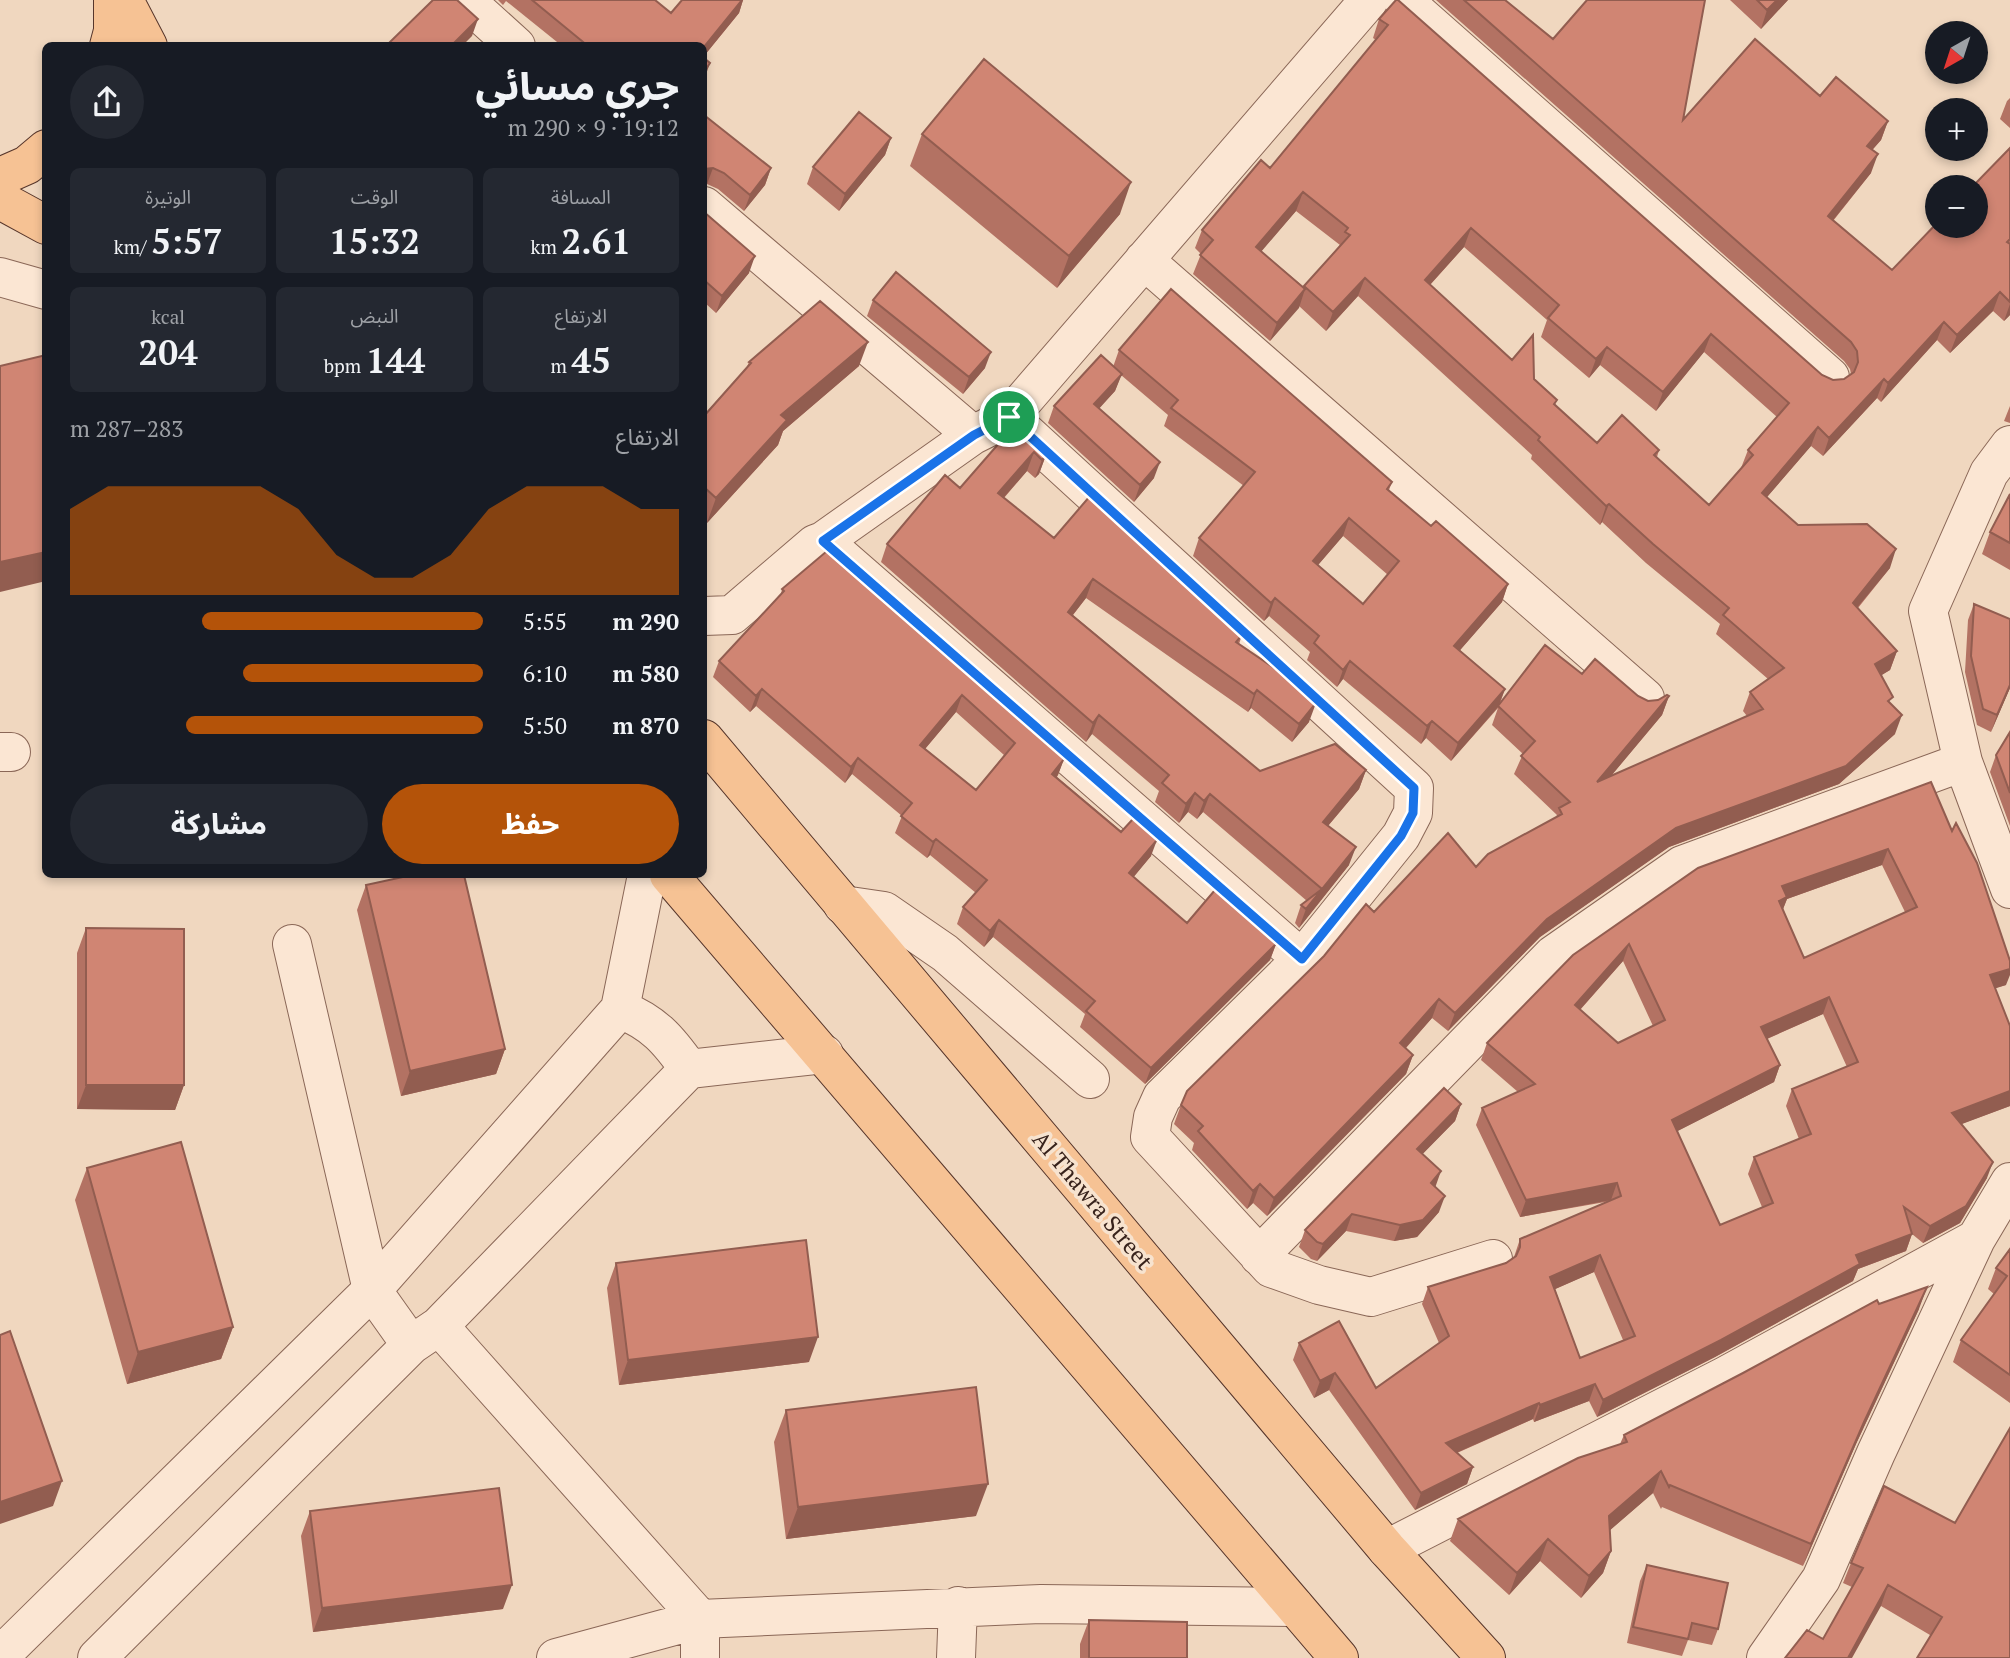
<!DOCTYPE html>
<html lang="ar">
<head>
<meta charset="utf-8">
<style>
	:root { --surface:#171b24; --page:#242831; --text:#f1f3f6; --muted:#9ea1a6; --accent:#b45309 }
	body { margin:0; font-family:"PT Serif","Noto Sans Arabic",serif; background:var(--page); color:var(--text); direction:rtl; height:100vh; display:flex; flex-direction:column; font-size:26px; white-space:nowrap }
	* { box-sizing:border-box; margin:0 }
	p { font-size:23px; color:var(--muted) }
	.icon { flex:none; width:38px; height:38px; fill:none; stroke:currentColor; stroke-width:2; stroke-linecap:round; stroke-linejoin:round }
	.map { position:relative; flex:1; overflow:hidden; direction:ltr }
	.side { position:absolute; left:42px; top:42px; width:665px; height:836px; display:flex; flex-direction:column; background:var(--surface); border-radius:10px; box-shadow:0 4px 10px #0003; direction:rtl }
	.side>* { flex:none }
	.needle { width:46px; rotate:219deg }
	.fabs { position:absolute; left:1925px; top:21px; display:grid; gap:14px }
	.fabs a { display:grid; place-items:center; width:63px; height:63px; border-radius:50%; background:var(--surface); box-shadow:0 4px 10px #0003; font-size:35px }
	.pin { position:absolute; display:grid; place-items:center; width:60px; height:60px; color:#fff; margin:-30px; border:4px solid #fff; border-radius:50%; box-shadow:0 2px 7px #0007 }
	.round { display:grid; place-items:center; flex:none; width:74px; height:74px; border-radius:37px; background:var(--page) }
	.overview { display:flex; align-items:center; justify-content:space-between; height:119px; padding:0 28px }
	h1 { font-size:38px; font-weight:800; line-height:52px }
	.metrics { display:grid; grid-template-columns:repeat(3,1fr); gap:10px; height:119px; padding:7px 28px }
	.metrics div { display:grid; align-content:center; border-radius:10px; background:var(--page); text-align:center }
	.metrics b { font-size:35px; font-weight:800 }
	.metrics small { font-size:19px; font-weight:400 }
	.metrics p { font-size:19px }
	.chart { height:196px; padding:14px 28px }
	.chart p { display:flex; justify-content:space-between }
	.chart svg { width:100%; height:126px; margin-top:7px; fill:var(--accent); opacity:.7 }
	.primary-button { display:flex; gap:14px; margin-top:auto; padding:14px 28px }
	.primary-button a { flex:1; height:80px; border-radius:42px; background:var(--accent); color:#fff; font-size:28px; font-weight:800; line-height:80px; text-align:center }
	.primary-button a+a { background:var(--page); color:var(--text) }
	ul { padding:0 28px; list-style:none; font-size:23px }
	li { display:grid; grid-template-columns:112px 84px 1fr; align-items:center; height:52px }
	li i { height:18px; border-radius:9px; background:var(--accent) }
	.map>svg:first-child { display:block }
	.lines { fill:none; stroke-linecap:round; stroke-linejoin:round }
	.minor-casing { stroke:#8a6757; stroke-width:40 }
	.major-casing { stroke:#57362b; stroke-width:40 }
	.minor { stroke:#fbe6d3; stroke-width:38 }
	.major { stroke:#f6c294; stroke-width:38 }
	.wall { fill:#b37263; fill-rule:evenodd }
	.shaded-wall { fill:#925d50 }
	.building { fill:#d08573; stroke:#925d50; stroke-width:2; fill-rule:evenodd }
	.route-casing { stroke:#fff; stroke-width:14 }
	.route { stroke:#1a73e8; stroke-width:9 }
	.labels { text-anchor:middle; dominant-baseline:central; stroke-width:7; stroke-linejoin:round; paint-order:stroke }
	.street-label { font-size:23px; fill:#38231c; stroke:#f7e3cf }
</style>
</head>
<body>
<div class="map">
<svg width="2010" height="1658" viewBox="0 0 2010 1658">
	<rect width="100%" height="100%" fill="#f0d7bf"/>
	<g class="lines">
		<g class="minor-casing">
			<path id="minor" d="M465 0 516 46
				M1403 0 1830 377
				M704 206 973 435
				M1144 260 1645 698
				M0 277 46 290
				M1009 417 1414 788 1413 813 1401 836 1302 959 1162 1097 1153 1117 1150 1137 1271 1268 1319 1285 1371 1297 1493 1259
				M2010 445 1989 473 1928 611 1963 762 2010 889
				M823 541 1302 959
				M704 616 732 615 815 544 823 541 973 435 1009 417 1369 0
				M0 752H11
				M843 905 884 911 945 953 1090 1079
				M292 944 372 1290 411 1345
				M620 1009C654 1023 668 1039 689 1069
				M1259 1256 1553 955 1682 865 1963 762
				M439 1326 700 1619V1658
				M1387 1549 1725 1376 1976 1239
				M0 1656 372 1290 620 1009 647 875
				M97 1658 411 1345 439 1326 689 1069 824 1054
				M556 1658 700 1619 1041 1604 1295 1607
				M956 1658 958 1606
				M1766 1658 1821 1579 1876 1453 1976 1239 2010 1182"/>
		</g>
		<g class="major-casing">
			<path id="major" d="M124 0 148 46
				M109 46 113 31V0
				M0 177 27 165 46 149
				M0 200 46 225
				M704 739 1387 1549 1486 1658
				M669 875 1339 1658"/>
		</g>
		<use href="#minor" class="minor"/>
		<use href="#major" class="major"/>
	</g>
	<path class="wall" d="M498 0H655L671 13 682 0H743L739 13 704 56V46H562L506 1 503 5Z
		M1436 0H1505L1553 39 1683 120 1820 96 1888 121 1881 140 1872 150 1871 173 1833 221 1892 270 2010 148V315L2004 321 1993 311 1950 353 1937 340 1881 402 1877 398 1823 456 1811 446 1767 497 1798 525 1890 568 1858 608 1897 651 1890 670 1881 675 1890 703 1895 734 1839 784 1669 847 1540 937 1448 1031 1432 1018 1406 1048 1413 1055 1406 1074 1267 1216 1253 1203 1247 1209 1192 1150 1194 1143 1174 1124 1181 1105 1374 912 1476 867 1556 817 1557 815 1514 774 1523 754 1492 725 1498 708 1451 761 1426 738 1421 744 1343 679 1337 687 1307 660 1310 652 1269 616 1264 621 1193 556 1199 538 1244 486 1164 426 1168 415 1121 375 1115 391 1099 408 1154 478 1134 502 1048 423 1054 406 1113 367 1119 350 1392 482 1389 490 1431 526 1508 584 1502 602 1460 650 1505 689 1499 706 1582 674 1648 701 1658 700 1669 696 1662 715 1611 776 1747 716 1743 711 1750 692 1768 679 1716 634 1720 624 1646 563 1602 522 1600 525 1531 459 1532 455 1358 296 1326 331 1299 306 1270 341 1193 274 1201 254 1195 248 1202 230 1270 168 1376 40 1373 38 1379 19 1822 375 1833 380 1844 379 1851 374 1850 369 1844 361ZM1296 211 1340 245 1304 287 1261 251ZM1464 247 1547 320 1541 337 1589 378 1600 365 1656 411 1704 352 1777 417 1748 450 1741 468 1709 505 1657 457 1659 450 1597 443 1555 405 1557 400 1430 285ZM1343 536 1388 575 1363 604 1318 565Z
		M1730 0H1788L1761 29Z
		M2010 98V128L2000 119 2007 101Z
		M704 115 771 168 765 185 744 211 718 189 707 184Z
		M922 134 1120 214 1057 288 910 166Z
		M891 138 885 155 839 211 807 184 813 167Z
		M704 212 749 273 716 313 704 302Z
		M873 300 985 368 963 394 867 316Z
		M749 362 859 366 783 431 778 445 707 523 704 520V415L747 367Z
		M2010 406V423L2004 421Z
		M1014 426 1046 455 1039 474 1035 478 1027 471 1004 498 1054 538 1242 635 1239 644 1309 722 1292 742 1251 708 1248 712 1086 598 1073 615 1260 771 1366 770 1359 789 1328 826 1349 865 1299 928 1295 923 1301 905 1307 901 1203 812 1197 819 1188 812 1179 823 1155 802 1159 791 1092 734 1086 742 881 562 887 544 960 488Z
		M2010 494V570L1982 554 1990 532Z
		M827 551 1064 759 1057 777 1151 856 1133 877 1187 923 1276 944 1270 960 1145 1084 1080 1027 1085 1014 993 937 984 947 957 924 963 907 976 893 930 855 927 858 895 833 902 816 852 774 845 783 756 706 750 712 713 677 719 661 781 594 782 589ZM956 712 1004 755 976 790 925 749Z
		M1974 604 2010 688 1991 732 1977 725 1965 672 1968 620Z
		M2010 732V826L1990 772 1996 755Z
		M1931 782 2006 985 1995 988 2010 1026V1106L1961 1124 1987 1178 1960 1223 1923 1243 1912 1234 1906 1251 1858 1269 1853 1281 1715 1357 1597 1417 1589 1401 1534 1422 1533 1419 1457 1453 1473 1467 1467 1484 1415 1510 1329 1390 1314 1398 1293 1360 1299 1343 1376 1388 1439 1343 1422 1304 1428 1287 1506 1263 1514 1257 1520 1239 1611 1201 1520 1217 1476 1125 1482 1108 1518 1092 1481 1060 1487 1043 1573 955ZM1882 865 1905 912 1804 958 1783 909 1787 899ZM1623 961 1653 1026 1618 1043 1580 1010ZM1823 1014 1847 1067 1792 1089 1786 1106 1799 1139 1754 1157 1748 1174 1762 1207 1720 1225 1677 1131 1774 1082 1780 1065 1767 1039ZM1594 1272 1623 1340 1580 1358 1555 1289Z
		M366 885 505 1049 496 1074 401 1096 357 910Z
		M86 928 184 1085 175 1110 77 1109V953Z
		M1461 1104 1455 1121 1422 1154 1435 1187 1439 1212 1417 1237 1394 1241 1346 1231 1317 1261 1311 1259 1299 1247 1305 1230Z
		M87 1168 233 1327 221 1359 127 1384 75 1200Z
		M2010 1249V1403L1953 1362 1961 1340 1994 1294 1988 1289 1996 1268Z
		M616 1263 809 1362 619 1385 607 1288Z
		M1879 1304 1919 1309 1856 1444 1803 1566 1662 1507 1661 1509 1653 1493 1610 1530 1611 1551 1603 1573 1581 1598 1540 1561 1509 1595 1450 1541 1458 1519 1620 1444 1624 1435Z
		M786 1410 976 1516 786 1539 774 1442Z
		M1884 1486 2010 1658 1930 1635 1881 1606 1823 1639 1852 1587 1843 1583 1851 1563Z
		M310 1511 503 1609 313 1632 301 1536Z
		M1647 1565 1718 1629 1712 1645 1688 1640 1682 1656 1627 1643 1640 1581Z
		M1089 1620 1187 1658H1080V1644Z"/>
	<path class="shaded-wall" d="M742 0H743L739 13 704 56V47Z
		M1777 0H1788L1761 29 1767 10Z
		M478 19 472 36 462 46H451Z
		M710 63 704 80V81V72Z
		M1888 121 1881 140 1860 164 1867 146Z
		M891 138 885 155 839 211 845 194Z
		M1878 154 1871 173 1821 235 1828 216Z
		M713 168 707 184 704 185V169Z
		M771 168 765 185 744 211 750 195Z
		M1131 182 1120 214 1057 288 1069 256Z
		M1303 192 1296 211 1249 266 1256 247Z
		M1471 228 1464 247 1418 298 1425 280Z
		M755 256 749 273 716 313 722 296Z
		M1365 278 1358 296 1326 331 1333 312Z
		M1305 289 1299 308 1270 341 1277 323Z
		M2000 292 1993 311 1950 353 1957 335Z
		M2010 304V315L2004 321Z
		M1944 322 1937 340 1881 402 1888 383Z
		M1711 334 1704 352 1656 411 1663 392Z
		M868 342 859 366 783 431 778 445 707 523 716 498 781 415Z
		M1607 347 1600 365 1589 378 1596 359Z
		M991 352 985 368 963 394 969 377Z
		M1122 374 1115 391 1088 421 1094 404Z
		M1884 379 1877 398 1823 456 1829 438Z
		M1818 427 1811 446 1755 511 1762 493Z
		M1034 452 1027 471 991 512 998 493Z
		M1046 455 1039 474 1035 478 1042 460Z
		M1160 462 1154 478 1134 502 1140 485Z
		M1609 504 1602 522 1600 525 1606 506Z
		M1349 518 1343 536 1306 579 1313 561Z
		M1896 549 1890 568 1846 621 1853 603Z
		M46 552V581L0 592V562Z
		M1093 579 1086 598 1061 630 1068 612Z
		M1508 584 1502 602 1448 664 1454 646Z
		M1275 598 1269 616 1264 621 1271 603Z
		M1897 651 1890 670 1869 683 1875 664Z
		M1350 661 1343 679 1337 687 1343 670Z
		M2010 685V688L1991 732 1997 715Z
		M762 689 756 706 750 712 756 696Z
		M1505 689 1498 707 1451 761 1458 743Z
		M1257 690 1251 708 1248 712 1254 694Z
		M962 695 956 712 914 762 920 745Z
		M1669 696 1662 715 1590 801 1597 782Z
		M1316 703 1309 722 1292 742 1299 724Z
		M1099 715 1092 734 1086 742 1093 723Z
		M1902 715 1895 734 1839 784 1669 847 1540 937 1448 1031 1455 1013 1547 919 1676 828Z
		M1432 721 1426 738 1421 744 1427 726Z
		M858 758 852 774 845 783 851 767Z
		M1064 759 1058 775 1046 790 1052 774Z
		M1366 770 1359 789 1316 840 1323 822Z
		M1195 793 1188 812 1179 823 1186 804Z
		M1210 794 1203 812 1197 819 1204 801Z
		M936 839 930 855 927 858 933 842Z
		M1157 840 1151 856 1123 890 1129 873Z
		M1356 847 1349 865 1299 928 1306 909Z
		M1888 849 1882 865 1787 899 1781 914 1773 918 1782 886Z
		M999 920 993 937 984 947 990 931Z
		M1276 944 1270 960 1145 1084 1151 1068Z
		M1629 944 1623 961 1569 1022 1575 1005Z
		M2010 969V975L2006 985 1984 992 1990 975Z
		M1829 997 1823 1014 1755 1044 1761 1027Z
		M1439 999 1432 1018 1394 1061 1400 1043Z
		M505 1049 496 1074 401 1096 410 1071Z
		M1413 1055 1406 1074 1267 1216 1274 1198Z
		M1780 1065 1774 1082 1666 1137 1672 1120Z
		M86 1085H184L175 1110 77 1109Z
		M2010 1091V1106L1946 1130 1952 1113Z
		M1461 1104 1455 1121 1411 1166 1417 1149Z
		M1993 1162 1987 1178 1960 1223 1923 1243 1930 1226Z
		M1441 1171 1435 1188 1431 1183Z
		M1617 1183 1611 1200 1520 1217 1526 1200Z
		M1260 1184 1253 1203 1247 1209 1253 1191Z
		M1445 1196 1439 1212 1417 1237 1394 1241 1400 1225Z
		M1352 1214 1346 1231 1317 1261 1323 1244Z
		M1912 1234 1906 1251 1858 1269 1853 1281 1715 1357 1597 1417 1603 1400 1856 1255Z
		M1600 1255 1594 1272 1544 1294 1550 1277Z
		M1927 1287 1919 1309 1856 1444 1803 1566 1811 1544 1864 1422Z
		M233 1327 221 1359 127 1384 138 1352Z
		M818 1337 809 1362 619 1385 628 1360Z
		M1335 1373 1329 1390 1314 1398 1320 1381Z
		M1595 1384 1589 1401 1534 1422 1540 1405Z
		M1539 1403 1533 1419 1440 1460 1446 1443Z
		M1473 1467 1467 1484 1415 1510 1421 1493Z
		M1661 1471 1653 1493 1601 1538 1609 1516Z
		M62 1481 53 1506 0 1524V1502Z
		M988 1484 976 1516 786 1539 798 1507Z
		M1548 1539 1540 1561 1509 1595 1517 1573Z
		M1611 1551 1603 1573 1581 1598 1589 1576Z
		M512 1585 503 1609 313 1632 322 1608Z
		M1888 1585 1881 1606 1852 1658H1848Z"/>
	<path class="building" d="M433 0H457L478 19 451 46H394L390 42Z
		M532 0H655L671 13 682 0H742L704 47V46H588Z
		M1396 0H1398L1822 375 1833 380 1844 379 1854 372 1858 362 1857 351 1851 342 1464 0H1505L1553 39 1587 0H1705L1683 120 1755 39 1820 96 1836 77 1888 121 1867 146 1878 154 1828 216 1892 270 1937 223V226H1976V187H1972L2010 148V239L2007 242 2010 244V302L2000 292 1957 335 1944 322 1888 383 1884 379 1829 438 1818 427 1762 493 1798 525 1867 524 1896 549 1853 603 1897 651 1875 664 1893 697 1888 701 1902 715 1846 766 1676 828 1547 919 1455 1013 1439 999 1400 1043 1413 1055 1274 1198 1260 1184 1253 1191 1198 1131 1203 1126 1181 1105 1187 1091 1324 956 1366 904 1374 912 1448 833 1476 867 1488 854 1562 814 1559 808 1570 802 1521 756 1535 741 1498 706 1545 645 1582 674 1595 659 1638 696 1648 701 1658 700 1667 695 1669 696 1597 782 1763 709 1750 692 1784 668 1723 615 1729 608 1653 544 1609 504 1606 506 1538 440 1540 437 1365 278 1333 312 1304 286 1350 235 1345 232 1348 228 1303 192 1256 247 1305 289 1277 323 1200 255 1213 240 1202 230 1261 160 1270 168 1388 25 1379 19ZM1471 228 1559 305 1548 318 1596 359 1607 347 1663 392 1711 334 1789 403 1748 450 1753 455 1709 505 1654 455 1659 450 1622 415 1597 443 1554 404 1557 400 1534 379 1533 335 1512 360 1425 280Z
		M1757 0H1777L1767 10Z
		M704 58 710 63 704 72Z
		M984 59 1131 182 1069 256 922 134Z
		M859 112 891 138 845 194 813 167Z
		M704 115 771 168 750 195 724 173 713 168 704 169Z
		M704 212 755 256 722 296 704 280Z
		M896 272 991 352 969 377 873 300Z
		M1171 289 1392 482 1387 489 1431 526 1436 521 1508 584 1454 646 1505 689 1458 743 1432 721 1427 726 1350 661 1343 670 1314 643 1319 636 1275 598 1271 603 1199 538 1255 472 1171 408 1178 400 1119 350ZM1349 518 1399 561 1363 604 1313 561Z
		M820 301 868 342 781 415 787 420 716 498 704 487V416L751 363 749 362Z
		M46 355V552L0 562V366Z
		M1101 355 1122 374 1094 404 1160 462 1140 485 1054 406Z
		M1014 426 1046 455 1042 460 1034 452 998 493 1054 538 1090 496 1242 635 1236 642 1286 676 1316 703 1299 724 1257 690 1254 694 1093 579 1068 612 1260 771 1335 744 1366 770 1323 822 1356 847 1306 909 1301 905 1322 889 1210 794 1204 801 1195 793 1186 804 1162 783 1169 775 1099 715 1093 723 887 544 945 475 960 488Z
		M2010 494V543L1990 532Z
		M827 551 1064 759 1052 774 1121 832 1133 819 1157 840 1129 873 1187 923 1215 890 1276 944 1151 1068 1086 1011 1095 1001 999 920 990 931 963 907 987 880 936 839 933 842 901 816 912 803 858 758 851 767 762 689 756 696 719 661 784 591 782 589ZM962 695 1015 743 976 790 920 745Z
		M1974 604 2010 619V685L1997 715 1983 709 1971 656Z
		M2010 732V793L1996 755Z
		M1931 782 1952 831 1956 823 1977 863 2010 961V969L1990 975 2010 1026V1091L1952 1113 1993 1162 1966 1206 1930 1226 1904 1207 1912 1234 1856 1255 1860 1264 1721 1340 1603 1400 1595 1384 1540 1405 1539 1403 1446 1443 1473 1467 1421 1493 1335 1373 1320 1381 1299 1343 1339 1321 1376 1388 1449 1336 1428 1287 1506 1263 1516 1256 1520 1247V1239L1621 1196 1617 1183 1526 1200 1482 1108 1535 1084 1487 1043 1573 955 1698 868ZM1888 849 1917 907 1804 958 1779 901 1787 897 1782 886ZM1629 944 1665 1020 1618 1043 1575 1005ZM1829 997 1858 1062 1792 1089 1811 1134 1754 1157 1773 1203 1720 1225 1672 1120 1780 1065 1761 1027ZM1600 1255 1635 1336 1580 1358 1550 1277Z
		M412 875H464L505 1049 410 1071 366 885Z
		M86 928 184 929V1085H86Z
		M1444 1088 1461 1104 1417 1149 1441 1171 1431 1183 1445 1196 1423 1220 1400 1225 1352 1214 1323 1244 1317 1242 1305 1230Z
		M181 1142 233 1327 138 1352 87 1168Z
		M806 1240 818 1337 628 1360 616 1263Z
		M2010 1249V1375L1961 1340 2007 1276 1996 1268Z
		M1927 1287 1864 1422 1811 1544 1670 1485 1669 1487 1661 1471 1609 1516 1611 1551 1589 1576 1548 1539 1517 1573 1458 1519 1578 1458 1627 1442 1624 1435 1743 1373 1877 1300 1879 1304Z
		M10 1331 62 1481 0 1502V1335Z
		M976 1387 988 1484 798 1507 786 1410Z
		M2010 1428V1658H1917L1942 1617 1888 1585 1848 1658H1785L1807 1630 1823 1639 1863 1568 1851 1563 1884 1486 1955 1523Z
		M499 1488 512 1585 322 1608 310 1511Z
		M1647 1565 1728 1583 1718 1629 1692 1623 1688 1639 1633 1627Z
		M1089 1620 1187 1622V1658H1089Z"/>
	<g class="lines">
		<g class="route-casing">
			<path id="route" d="M1009 417 1414 788 1413 813 1401 836 1302 959 823 541 974 435Z"/>
		</g>
		<use href="#route" class="route"/>
	</g>
	<g class="labels">
		<g class="street-label">
			<text transform="translate(1093 1200) rotate(50)">Al Thawra Street</text>
		</g>
	</g>
</svg>
<div class="fabs">
<a><svg class="needle" viewBox="-14 -14 28 28"><path d="M0-13l5 13h-10z" fill="#e53935"/><path d="M0 13l5-13h-10z" fill="#9ea1a6"/></svg></a>
<a>+</a>
<a>−</a>
</div>
<div class="pin" style="left:1009px;top:417px;background:#1e9e55"><svg class="icon" aria-label="arrive" viewBox="0 0 24 24"><path d="M6 21V4h12l-3 4 3 4H6"/></svg></div>
<section class="side">
<div class="overview"><div><h1>جري مسائي</h1><p>19:12 · 9 × 290 m</p></div><a class="round"><svg class="icon" aria-label="share" viewBox="0 0 24 24"><path d="M12 15V3M7 8l5-5 5 5M5 13v7h14v-7"/></svg></a></div>
<div class="metrics">
<div><p>المسافة</p><b>2.61<small> km</small></b></div>
<div><p>الوقت</p><b>15:32</b></div>
<div><p>الوتيرة</p><b>5:57<small> /km</small></b></div>
</div>
<div class="metrics">
<div><p>الارتفاع</p><b>45<small> m</small></b></div>
<div><p>النبض</p><b>144<small> bpm</small></b></div>
<div><p>kcal</p><b>204</b></div>
</div>
<div class="chart"><p><span>الارتفاع</span>283–287 m</p>
<svg viewBox="0 0 160 44" preserveAspectRatio="none"><path d="M0 44V14L10 6L20 6L30 6L40 6L50 6L60 14L70 30L80 38L90 38L100 30L110 14L120 6L130 6L140 6L150 14L160 14V44z"/></svg>
</div>
<ul>
<li><b>290 m</b>5:55<i style="width:68%"></i></li>
<li><b>580 m</b>6:10<i style="width:58%"></i></li>
<li><b>870 m</b>5:50<i style="width:72%"></i></li>
</ul>
<div class="primary-button"><a>حفظ</a><a>مشاركة</a></div>
</section>
</div>
</body>
</html>
